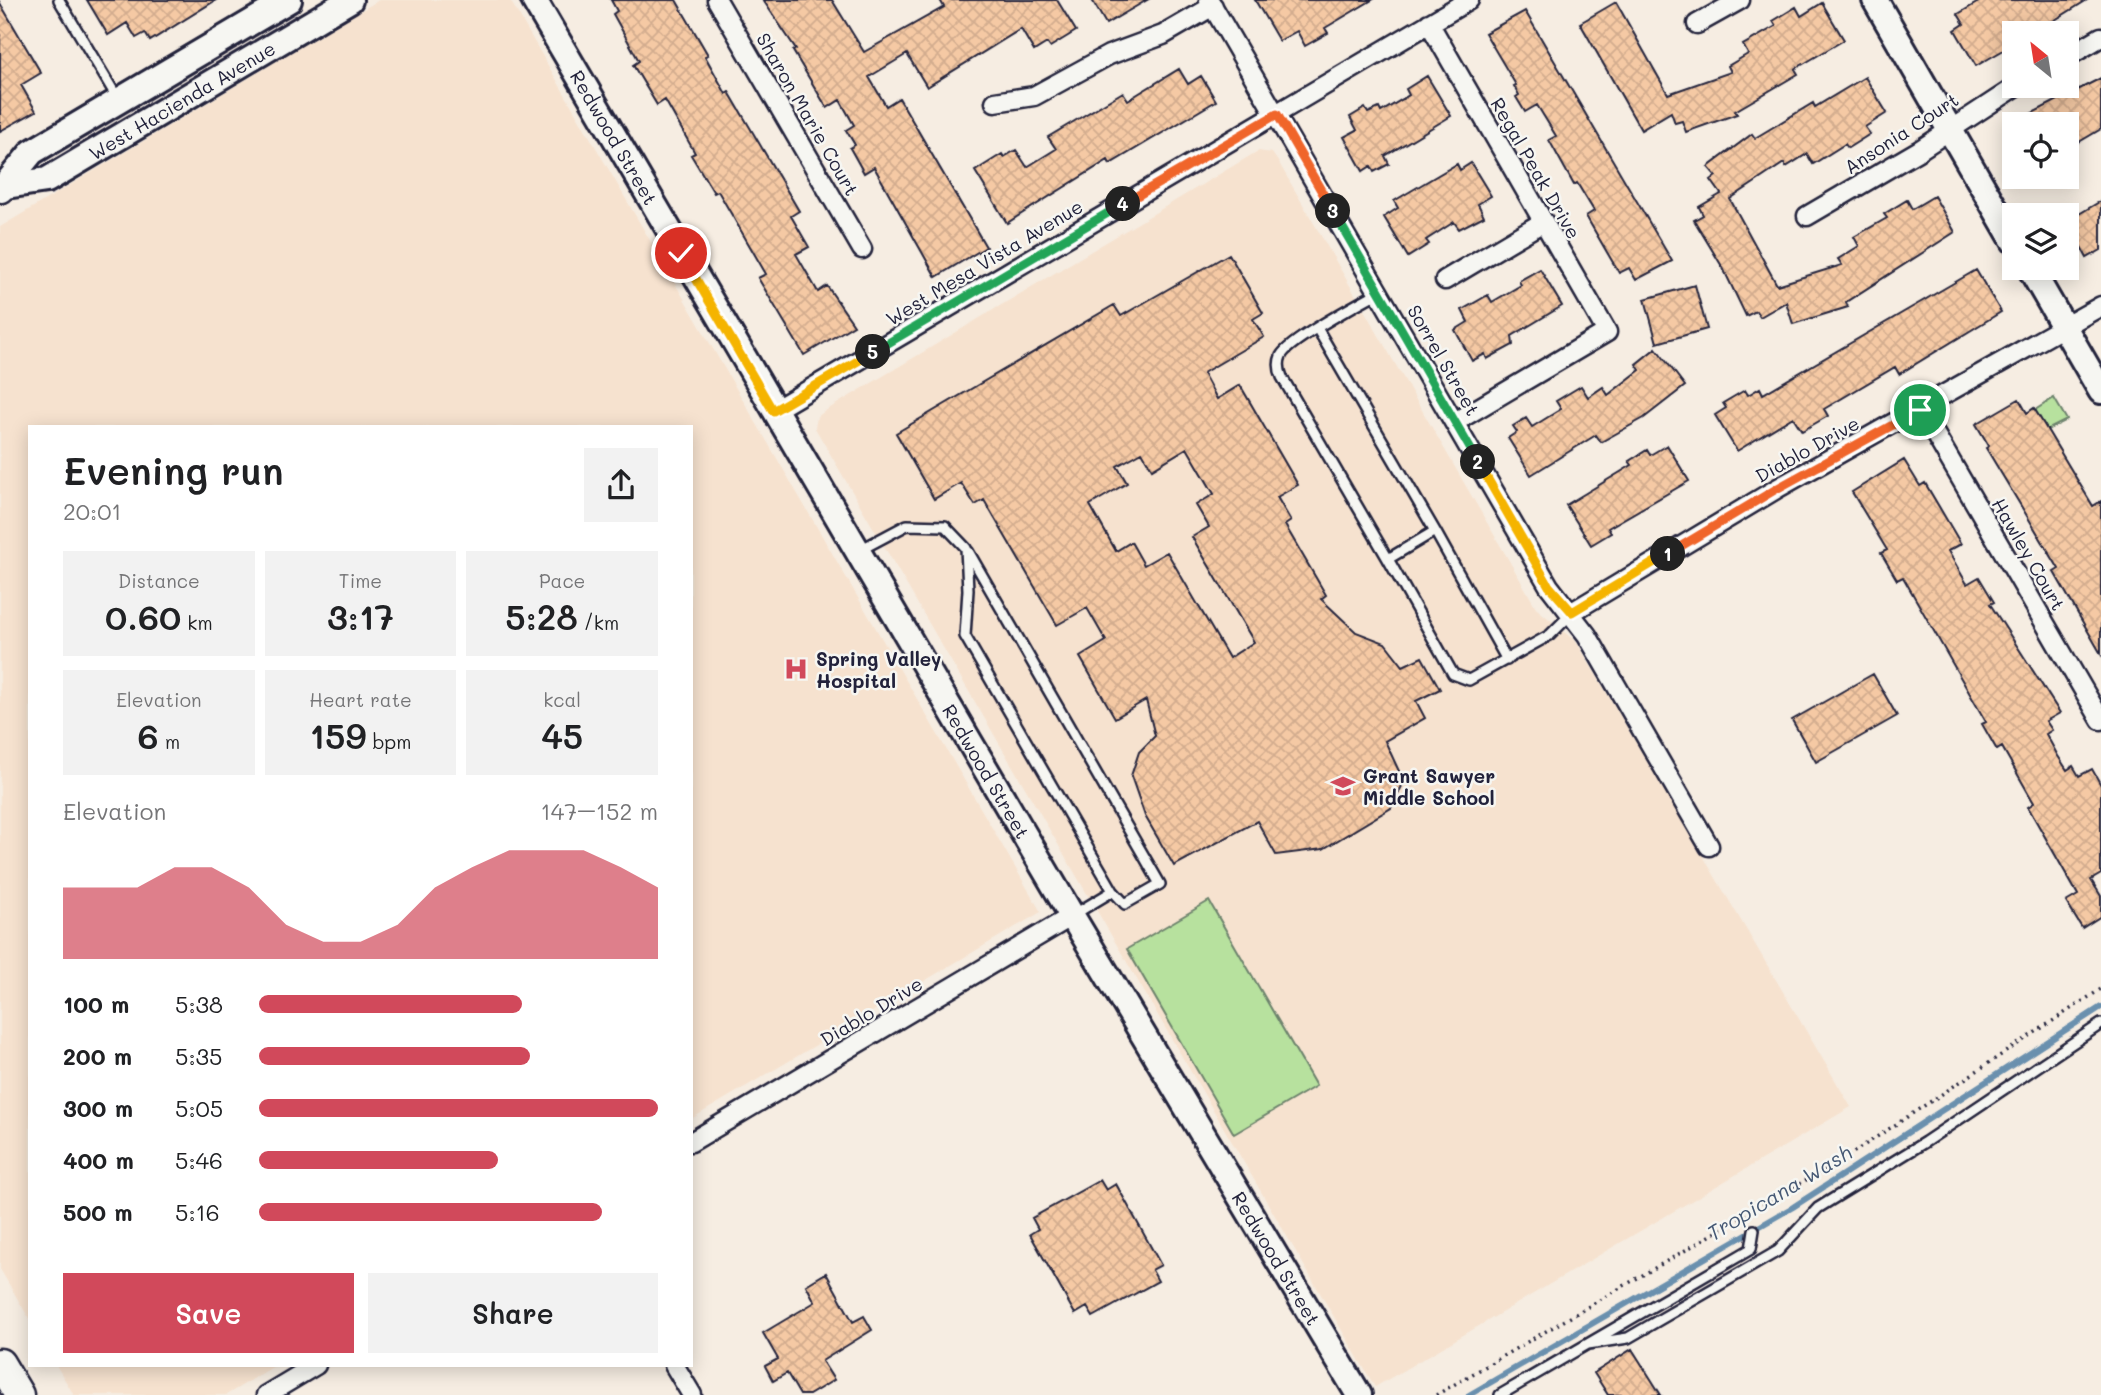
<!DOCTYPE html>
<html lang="en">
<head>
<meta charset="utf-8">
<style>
	:root { --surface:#fff; --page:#f2f2f2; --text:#202124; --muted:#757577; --accent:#d1495b }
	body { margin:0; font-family:Mali,sans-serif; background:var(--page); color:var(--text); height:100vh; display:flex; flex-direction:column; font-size:26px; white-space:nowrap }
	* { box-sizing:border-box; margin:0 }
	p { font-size:23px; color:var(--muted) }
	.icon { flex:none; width:38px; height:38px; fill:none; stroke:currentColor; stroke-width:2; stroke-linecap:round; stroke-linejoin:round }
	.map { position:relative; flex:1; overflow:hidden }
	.drawer { position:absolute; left:28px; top:425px; width:665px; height:942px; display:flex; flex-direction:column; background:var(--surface); border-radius:0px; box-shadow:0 4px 18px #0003 }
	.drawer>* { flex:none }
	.needle { width:46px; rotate:330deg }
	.tools { position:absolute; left:2002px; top:21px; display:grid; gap:14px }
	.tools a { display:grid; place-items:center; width:77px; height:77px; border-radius:0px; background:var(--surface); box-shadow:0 4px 18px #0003; font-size:35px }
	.pin { position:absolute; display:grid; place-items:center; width:60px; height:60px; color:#fff; margin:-30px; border:4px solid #fff; border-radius:50%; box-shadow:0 2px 7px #0007 }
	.km { position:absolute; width:35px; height:35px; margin:-18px; border-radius:50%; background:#222; color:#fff; font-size:19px; line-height:35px; text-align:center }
	.round { display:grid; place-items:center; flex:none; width:74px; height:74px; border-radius:0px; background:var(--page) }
	.overview { display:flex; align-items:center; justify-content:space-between; height:119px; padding:0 35px }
	h1 { font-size:38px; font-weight:600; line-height:52px }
	.metrics { display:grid; grid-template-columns:repeat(3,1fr); gap:10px; height:119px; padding:7px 35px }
	.metrics div { display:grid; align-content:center; border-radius:0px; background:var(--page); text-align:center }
	.metrics b { font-size:35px; font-weight:600 }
	.metrics small { font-size:19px; font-weight:400 }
	.metrics p { font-size:19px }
	.chart { height:196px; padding:14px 35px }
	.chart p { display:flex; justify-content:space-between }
	.chart svg { width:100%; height:126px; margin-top:7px; fill:var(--accent); opacity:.7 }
	.button { display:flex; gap:14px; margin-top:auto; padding:14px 35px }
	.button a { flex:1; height:80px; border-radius:0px; background:var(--accent); color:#fff; font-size:28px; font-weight:600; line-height:80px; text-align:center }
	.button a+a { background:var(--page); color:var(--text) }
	ul { padding:0 35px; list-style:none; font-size:23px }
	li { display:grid; grid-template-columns:112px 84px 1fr; align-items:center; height:52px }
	li i { height:18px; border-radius:9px; background:var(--accent) }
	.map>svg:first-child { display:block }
	.built { fill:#f6e2cf }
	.grass { fill:#b7e19e; stroke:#6c826c; stroke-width:2 }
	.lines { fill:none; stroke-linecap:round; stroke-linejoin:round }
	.stream { stroke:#6a90ae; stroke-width:6 }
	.building { fill:url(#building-cross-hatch); stroke:#22223b; stroke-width:2; fill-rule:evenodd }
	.lane-casing { stroke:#22223b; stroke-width:14 }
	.street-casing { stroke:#22223b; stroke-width:23 }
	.secondary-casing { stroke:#22223b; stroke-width:30 }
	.primary-casing { stroke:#22223b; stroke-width:33 }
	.path { stroke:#22223b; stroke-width:3.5; stroke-dasharray:2 5; stroke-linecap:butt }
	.lane { stroke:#f6f6f2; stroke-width:9 }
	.street { stroke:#f6f6f2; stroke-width:18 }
	.secondary { stroke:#f6f6f2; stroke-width:24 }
	.primary { stroke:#f6f6f2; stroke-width:28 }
	.split-1-casing { stroke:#fff; stroke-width:14 }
	.split-2-casing { stroke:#fff; stroke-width:14 }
	.split-3-casing { stroke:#fff; stroke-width:14 }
	.split-4-casing { stroke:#fff; stroke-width:14 }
	.split-5-casing { stroke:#fff; stroke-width:14 }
	.split-6-casing { stroke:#fff; stroke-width:14 }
	.split-1 { stroke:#f0652b; stroke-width:9 }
	.split-2 { stroke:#f5b400; stroke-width:9 }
	.split-3 { stroke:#22a559; stroke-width:9 }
	.split-4 { stroke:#f0652b; stroke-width:9 }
	.split-5 { stroke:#22a559; stroke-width:9 }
	.split-6 { stroke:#f5b400; stroke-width:9 }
	.labels { text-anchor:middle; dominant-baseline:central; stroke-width:5; stroke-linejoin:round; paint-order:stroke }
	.street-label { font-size:19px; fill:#22223b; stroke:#f6f6f2 }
	.poi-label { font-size:19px; font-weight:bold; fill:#22223b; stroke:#f6f6f2; text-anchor:start }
	.water-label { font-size:21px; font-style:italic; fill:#465975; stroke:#f6f6f2 }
</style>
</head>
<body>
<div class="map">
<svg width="2101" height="1395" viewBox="0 0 2101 1395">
	<defs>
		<pattern id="building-cross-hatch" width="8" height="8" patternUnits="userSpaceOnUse" patternTransform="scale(1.75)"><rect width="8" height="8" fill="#f5c9a4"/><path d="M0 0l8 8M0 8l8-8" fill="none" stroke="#d2ac8e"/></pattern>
	</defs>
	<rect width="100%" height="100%" fill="#f6ede2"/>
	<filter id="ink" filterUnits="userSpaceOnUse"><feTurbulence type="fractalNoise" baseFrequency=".0143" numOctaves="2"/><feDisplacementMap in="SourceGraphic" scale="14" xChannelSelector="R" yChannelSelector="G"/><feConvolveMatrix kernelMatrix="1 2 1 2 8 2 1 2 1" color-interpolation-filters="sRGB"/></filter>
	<g filter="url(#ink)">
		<path class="built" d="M379 0H510L1041 912 691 1119V427H30V1320L0 1269V227Z
			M1258 151 1272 153 1279 163 1537 609 1576 641 1851 1107 1375 1387 815 428 817 417 825 411Z
			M56 1365H276L226 1395H74Z"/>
		<path class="grass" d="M2054 398 2067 420 2047 430 2035 410Z
			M1209 901 1316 1086 1234 1134 1127 949Z"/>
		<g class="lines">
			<path class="stream" d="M1469 1395 1793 1207 2101 1007"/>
		</g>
		<path class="building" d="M87 0H216L150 41 145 33 136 38 127 23 108 35Z
			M611 0H676L708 55 705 56 726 94 729 92 799 211 791 216 809 247 796 254 818 292 827 286 854 325 804 355 758 278 766 274 718 191 714 193 691 155 695 153 665 100 657 105 633 65 639 61 613 14 617 11Z
			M763 0H832L864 52 944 7 940 0H1057L1076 31 1050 47 1047 43 1034 51 1021 29 927 87 907 54 869 77 886 106 899 98 986 247 936 277 874 167 864 173 850 148 855 145 846 130 854 125 840 100 827 108 793 51 796 49Z
			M1092 0H1147L1106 24Z
			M1255 0H1372L1325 28 1328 33 1305 46 1297 31 1279 41Z
			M1982 0H2087L2034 33H2014V44L1976 66 1955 30 1964 24 1958 14Z
			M1616 2 1668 94 1731 72 1728 66 1748 54 1743 45 1776 26 1773 21 1796 7 1801 16 1822 3 1844 40 1795 69 1798 74 1735 111 1737 114 1686 132 1682 121 1675 123 1671 112 1641 130 1580 23Z
			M0 3 41 73 21 85 36 111 0 131Z
			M1525 11 1672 261 1636 280 1629 268 1619 273 1586 216 1594 211 1577 183 1574 185 1549 140 1556 136 1537 105 1525 112 1516 97 1519 95 1514 86 1516 85 1485 33Z
			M1179 69 1188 84 1201 76 1216 101 1110 164 1108 160 1007 223 975 171 1002 154 1004 157 1016 150 1027 167 1056 149 1048 137 1123 92 1128 100Z
			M1427 76 1451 116 1385 156 1389 164 1374 172 1371 166 1363 171 1344 137 1357 130 1350 117 1365 108 1368 113 1379 108 1381 112 1409 95 1406 89Z
			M1865 77 1887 113 1865 127 1870 134 1848 148 1845 144 1813 164 1807 154 1786 167 1784 163 1730 199 1777 285 1842 265 1838 259 1859 246 1854 237 1887 218 1884 214 1907 200 1912 209 1934 196 1955 232 1846 302 1848 307 1793 324 1786 302 1760 317 1756 311 1746 316 1723 268 1694 220 1703 215 1699 207 1721 194 1711 180 1716 176 1708 167 1752 134 1755 138 1813 103 1815 107Z
			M2101 78V129L2067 149V124H2011Z
			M1471 163 1491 196 1478 204 1484 216 1459 229 1454 222 1426 240 1429 244 1408 257 1384 217 1398 208 1394 201 1421 185 1457 164 1460 170Z
			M2101 201V250L2087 258 2067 221Z
			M1229 254 1263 313 1253 319 1264 337 1203 373 1217 399 1240 385 1298 485 1277 497 1291 521 1285 525 1326 595 1321 599 1356 632 1385 643 1403 666 1422 657 1440 689 1416 701 1425 718 1385 741 1404 782 1391 808 1323 849 1276 855 1257 821 1174 866 1145 816 1131 776 1139 752 1155 736 1146 700 1115 718 1080 657 1106 641 1087 608 1057 625 984 500 975 505 961 483 934 499 896 433 1114 305 1121 316ZM1187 448 1214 494 1196 505 1209 527 1192 537 1254 642 1229 658 1167 552 1144 565 1131 542 1116 551 1090 505 1127 483 1117 466 1142 452 1152 469Z
			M1540 269 1562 306 1512 336 1513 345 1487 359 1485 354 1472 361 1455 330 1468 322 1462 310 1488 295 1492 302 1521 285 1519 281Z
			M1976 270 2001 312 1899 374 1895 367 1824 409 1828 416 1802 431 1793 417 1737 451 1715 415 1726 408 1723 403 1745 390 1748 395 1760 388 1763 394Z
			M1695 285 1707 329 1657 343 1645 299Z
			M1656 348 1685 386 1644 418 1601 442 1596 435 1531 475 1508 438 1517 432 1513 426 1526 418 1532 427 1561 409 1556 401 1581 386 1588 397 1603 387 1608 395 1640 370 1636 364Z
			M2019 399 2027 413 2034 408 2093 506 2101 501V654L2054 572 2059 569 1986 448 1989 446 1976 424Z
			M1667 445 1689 481 1608 528 1611 533 1591 545 1566 505 1632 465 1629 461 1647 450 1650 455Z
			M1904 460 1920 486 1925 483 1961 544 1948 551 1967 584 1979 577 1994 602 1990 604 2060 713 2046 721 2052 730 2046 734 2058 756 2067 770 2073 766 2079 776 2092 769 2101 785V874L2091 880 2101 896V916L2082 928 2066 902 2078 895 2028 807 2034 803 2002 747 1997 750 1982 724 1986 722 1903 577 1897 580 1881 553 1887 550 1852 492Z
			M1873 674 1897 716 1816 762 1792 720Z
			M1100 1180 1106 1190 1116 1184 1161 1265 1152 1270 1158 1281 1093 1317 1087 1307 1075 1314 1030 1234 1038 1229 1032 1218Z
			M826 1273 853 1322 864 1316 872 1330 822 1361 834 1380 809 1395H800L787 1373 773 1381 765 1366 778 1359 763 1333 815 1302 806 1285Z
			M1632 1349 1661 1395H1608L1594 1373Z"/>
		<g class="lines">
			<g class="lane-casing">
				<path id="lane" d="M59 0 118 99
					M1317 328 1435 531 1388 559 1282 377C1279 370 1278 363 1281 356 1288 341 1361 302 1379 292
					M1435 531 1507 660
					M858 551 907 525 945 526 966 548 968 590 965 636 1113 891 1073 915
					M968 551 1160 884 1125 904 1113 891
					M1388 559 1453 674 1469 680 1550 635 1571 614
					M1588 1344 1628 1338 1778 1251 1818 1208 1925 1142 2101 1024
					M1500 1395 1751 1249 1754 1230"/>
			</g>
			<g class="street-casing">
				<path id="street" d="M717 0 862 249
					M1209 0 1549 586 1587 635 1709 846
					M1429 23 1607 332 1455 422
					M1697 24 1740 0
					M2067 57 2101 37
					M995 102 1034 96 1109 55 1163 35 1213 6
					M1807 216 1918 151 2017 86
					M1445 280 1543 222
					M1921 410 2101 720
					M773 411 1469 0
					M1572 612 1778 488 2101 306
					M691 1142 1072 916
					M674 1365 692 1395
					M266 1395 316 1365"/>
			</g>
			<g class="secondary-casing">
				<g id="secondary">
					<path id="s1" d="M534 0 1072 916 1359 1395"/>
					<path d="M1875 0 2014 241"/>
					<path id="s2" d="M6 186 47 180 350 0"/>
					<path d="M1 190 32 152 289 0"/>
					<path d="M2030 268 2101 391"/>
				</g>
			</g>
			<g class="primary-casing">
				<path id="primary" d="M0 1363 19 1395"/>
			</g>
			<path class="path" d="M1436 1395 1851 1154 2101 989"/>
			<use href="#lane" class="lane"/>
			<use href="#street" class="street"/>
			<use href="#secondary" class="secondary"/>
			<use href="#primary" class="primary"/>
		</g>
	</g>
	<g class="lines" filter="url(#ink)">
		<g class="split-1-casing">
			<path id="split-1" d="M1668 554 1778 488 1920 410"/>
		</g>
		<g class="split-2-casing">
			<path id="split-2" d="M1478 462 1549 586 1572 612 1668 554"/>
		</g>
		<g class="split-3-casing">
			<path id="split-3" d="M1333 211 1478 462"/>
		</g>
		<g class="split-4-casing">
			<path id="split-4" d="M1123 204 1277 114 1333 211"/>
		</g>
		<g class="split-5-casing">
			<path id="split-5" d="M873 352 1123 204"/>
		</g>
		<g class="split-6-casing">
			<path id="split-6" d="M681 253 773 411 873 352"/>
		</g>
		<use href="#split-1" class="split-1"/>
		<use href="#split-2" class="split-2"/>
		<use href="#split-3" class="split-3"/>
		<use href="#split-4" class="split-4"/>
		<use href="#split-5" class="split-5"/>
		<use href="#split-6" class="split-6"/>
	</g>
	<defs>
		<g id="hospital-bare" transform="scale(1.89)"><path d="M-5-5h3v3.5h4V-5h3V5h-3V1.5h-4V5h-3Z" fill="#d1495b" stroke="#f6f6f2" stroke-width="2.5" paint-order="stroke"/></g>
		<g id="school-bare" transform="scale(1.89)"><path d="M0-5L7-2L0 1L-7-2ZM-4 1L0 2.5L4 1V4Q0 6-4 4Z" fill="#d1495b" stroke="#f6f6f2" stroke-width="2.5" paint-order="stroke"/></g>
	</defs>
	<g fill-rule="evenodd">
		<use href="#hospital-bare" x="796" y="669"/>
		<use href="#school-bare" x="1343" y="786"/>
	</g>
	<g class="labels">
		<g class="street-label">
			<text stroke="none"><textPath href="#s2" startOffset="198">West Hacienda Avenue</textPath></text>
			<text transform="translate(808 114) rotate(60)">Sharon Marie Court</text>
			<text transform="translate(1901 133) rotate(-33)">Ansonia Court</text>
			<text stroke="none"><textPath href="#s1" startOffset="159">Redwood Street</textPath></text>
			<text transform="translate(1536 168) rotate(60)">Regal Peak Drive</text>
			<text transform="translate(984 262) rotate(-31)">West Mesa Vista Avenue</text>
			<text transform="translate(1444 360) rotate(60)">Sorrel Street</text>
			<text transform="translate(1807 449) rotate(-29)">Diablo Drive</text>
			<text transform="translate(2029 554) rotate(60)">Hawley Court</text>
			<text stroke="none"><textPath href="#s1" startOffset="894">Redwood Street</textPath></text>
			<text transform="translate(871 1011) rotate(-31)">Diablo Drive</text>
			<text stroke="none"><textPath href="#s1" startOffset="1461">Redwood Street</textPath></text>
		</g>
		<g class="poi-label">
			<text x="816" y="658">Spring Valley<tspan x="816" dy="22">Hospital</tspan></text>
			<text x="1363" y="775">Grant Sawyer<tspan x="1363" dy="22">Middle School</tspan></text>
		</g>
		<g class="water-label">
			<text transform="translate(1779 1192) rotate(-31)">Tropicana Wash</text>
		</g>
	</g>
</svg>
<div class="tools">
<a><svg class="needle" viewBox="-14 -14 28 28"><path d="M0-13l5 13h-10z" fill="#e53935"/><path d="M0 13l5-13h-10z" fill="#757577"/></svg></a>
<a><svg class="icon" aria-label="locate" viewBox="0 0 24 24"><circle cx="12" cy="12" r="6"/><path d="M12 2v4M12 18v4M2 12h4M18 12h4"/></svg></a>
<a><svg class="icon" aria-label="layers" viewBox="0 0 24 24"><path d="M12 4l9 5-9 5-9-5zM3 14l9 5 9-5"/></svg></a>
</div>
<div class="pin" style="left:1920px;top:410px;background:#1e9e55"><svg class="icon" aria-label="arrive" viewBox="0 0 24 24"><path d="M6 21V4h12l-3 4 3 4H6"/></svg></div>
<div class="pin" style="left:681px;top:253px;background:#d93025"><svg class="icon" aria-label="check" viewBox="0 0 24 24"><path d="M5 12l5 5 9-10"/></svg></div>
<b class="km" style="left:1668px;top:554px">1</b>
<b class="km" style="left:1478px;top:462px">2</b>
<b class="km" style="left:1333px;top:211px">3</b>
<b class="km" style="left:1123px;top:204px">4</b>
<b class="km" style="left:873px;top:352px">5</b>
<section class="drawer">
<div class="overview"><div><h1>Evening run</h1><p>20:01</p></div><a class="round"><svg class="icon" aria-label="share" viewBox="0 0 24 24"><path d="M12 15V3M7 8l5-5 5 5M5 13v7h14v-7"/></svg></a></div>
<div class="metrics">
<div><p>Distance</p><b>0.60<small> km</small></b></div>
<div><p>Time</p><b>3:17</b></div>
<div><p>Pace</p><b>5:28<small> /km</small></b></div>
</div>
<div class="metrics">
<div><p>Elevation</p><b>6<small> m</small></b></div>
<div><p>Heart rate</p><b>159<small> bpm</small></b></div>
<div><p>kcal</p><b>45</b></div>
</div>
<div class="chart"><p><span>Elevation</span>147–152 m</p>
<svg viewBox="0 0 160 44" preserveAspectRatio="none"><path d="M0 44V19L10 19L20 19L30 12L40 12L50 19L60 32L70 38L80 38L90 32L100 19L110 12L120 6L130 6L140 6L150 12L160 19V44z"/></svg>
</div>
<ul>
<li><b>100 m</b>5:38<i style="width:66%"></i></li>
<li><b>200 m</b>5:35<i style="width:68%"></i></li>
<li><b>300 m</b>5:05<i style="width:100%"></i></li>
<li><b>400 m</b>5:46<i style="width:60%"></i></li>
<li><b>500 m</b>5:16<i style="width:86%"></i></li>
</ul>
<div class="button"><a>Save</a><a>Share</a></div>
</section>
</div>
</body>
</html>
